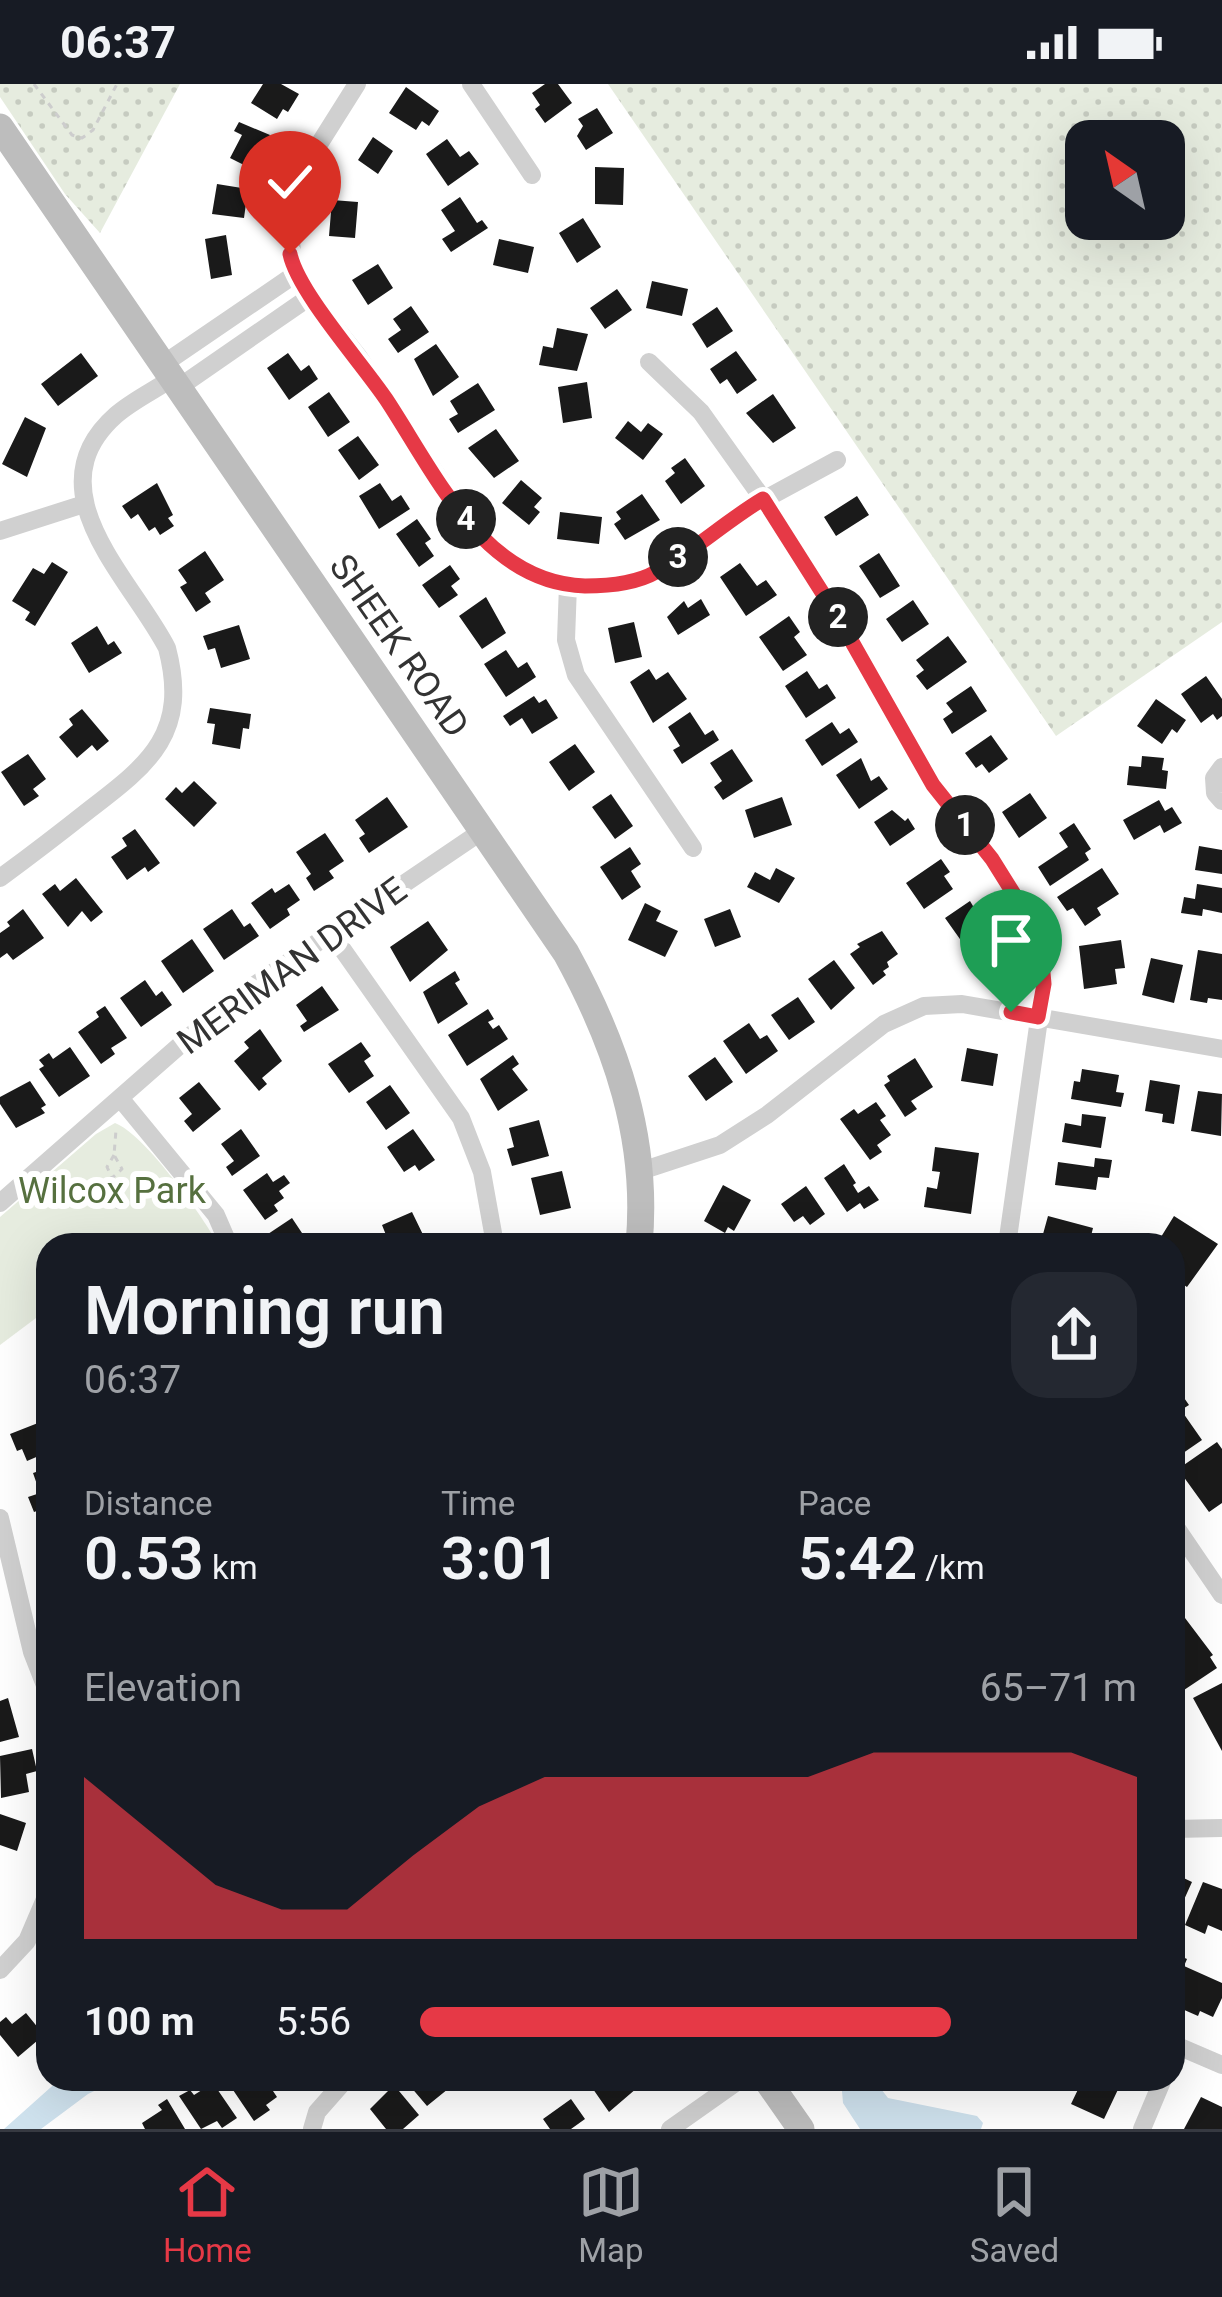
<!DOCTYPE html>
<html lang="en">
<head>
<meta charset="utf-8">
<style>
	:root { --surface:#171b24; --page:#242831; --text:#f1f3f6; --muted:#9ea1a6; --line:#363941; --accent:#e63946 }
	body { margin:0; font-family:Roboto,sans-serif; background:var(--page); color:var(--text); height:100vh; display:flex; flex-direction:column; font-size:45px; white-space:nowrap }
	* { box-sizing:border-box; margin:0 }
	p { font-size:39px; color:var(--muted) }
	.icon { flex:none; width:66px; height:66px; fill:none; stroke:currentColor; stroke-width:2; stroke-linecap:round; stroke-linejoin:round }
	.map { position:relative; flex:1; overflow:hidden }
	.sheet { position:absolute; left:36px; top:1149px; width:1149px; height:858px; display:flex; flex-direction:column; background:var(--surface); border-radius:36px; box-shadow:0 12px 48px #0002 }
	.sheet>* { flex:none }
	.needle { width:78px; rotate:326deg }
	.buttons { position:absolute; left:1065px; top:36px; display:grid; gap:24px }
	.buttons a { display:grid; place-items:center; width:120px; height:120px; border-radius:24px; background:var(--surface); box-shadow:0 12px 48px #0002; font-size:60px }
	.pin { position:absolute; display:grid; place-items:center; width:102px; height:102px; color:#fff; margin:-123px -51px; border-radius:50% 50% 50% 0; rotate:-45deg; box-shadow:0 0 12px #0007 }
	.pin .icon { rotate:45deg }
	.km { position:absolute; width:60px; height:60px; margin:-30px; border-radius:50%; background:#222; color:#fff; font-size:33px; line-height:60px; text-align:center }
	.round { display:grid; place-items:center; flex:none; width:126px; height:126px; border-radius:36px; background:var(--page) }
	.summary { display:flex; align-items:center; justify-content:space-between; height:204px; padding:0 48px }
	h1 { font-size:66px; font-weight:600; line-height:90px }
	.stats { display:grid; grid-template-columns:repeat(3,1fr); gap:18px; height:204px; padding:12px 48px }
	.stats div { display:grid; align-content:center }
	.stats b { font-size:60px; font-weight:600 }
	.stats small { font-size:33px; font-weight:400 }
	.stats p { font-size:33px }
	.chart { height:336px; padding:24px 48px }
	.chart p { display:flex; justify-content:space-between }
	.chart svg { width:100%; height:216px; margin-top:12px; fill:var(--accent); opacity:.7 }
	ul { padding:0 48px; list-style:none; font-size:39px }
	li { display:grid; grid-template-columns:192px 144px 1fr; align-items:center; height:90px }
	li i { height:30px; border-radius:15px; background:var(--accent) }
	.status { display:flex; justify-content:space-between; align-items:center; height:84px; padding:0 60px; background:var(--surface); direction:ltr }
	.status svg { height:33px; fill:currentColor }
	.tab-bar { display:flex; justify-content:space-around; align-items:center; height:168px; border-top:3px solid var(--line); background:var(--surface); font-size:33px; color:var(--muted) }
	.tab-bar a { display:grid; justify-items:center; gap:6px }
	.tab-bar .selected { color:var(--accent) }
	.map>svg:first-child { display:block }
	.grass { fill:url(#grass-dots); fill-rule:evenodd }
	.green { fill:#e6ecdf }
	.water { fill:#cfe2ee }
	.building { fill:#1a1a1a }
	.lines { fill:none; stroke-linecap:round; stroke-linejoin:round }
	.path { stroke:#cdcdcd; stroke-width:3; stroke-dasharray:6 6; stroke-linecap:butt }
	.street { stroke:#d0d0d0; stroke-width:18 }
	.secondary { stroke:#bdbdbd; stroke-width:27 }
	.route-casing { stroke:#fff; stroke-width:24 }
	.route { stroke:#e63946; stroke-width:15 }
	.labels { text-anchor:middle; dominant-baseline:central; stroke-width:12; stroke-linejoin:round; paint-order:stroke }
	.street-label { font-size:36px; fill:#333; stroke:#fff }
	.park-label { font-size:36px; fill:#56703f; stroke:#fff }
</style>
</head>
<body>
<div class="status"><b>06:37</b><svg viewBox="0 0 49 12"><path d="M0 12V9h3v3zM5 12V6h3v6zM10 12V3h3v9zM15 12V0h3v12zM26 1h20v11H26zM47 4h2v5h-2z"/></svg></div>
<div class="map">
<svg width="1222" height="2045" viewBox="0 0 1222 2045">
	<defs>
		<pattern id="grass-dots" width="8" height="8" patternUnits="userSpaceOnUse" patternTransform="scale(3)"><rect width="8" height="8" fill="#e6ecdf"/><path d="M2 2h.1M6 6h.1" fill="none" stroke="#c6cbc0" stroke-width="1.8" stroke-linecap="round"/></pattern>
	</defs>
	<rect width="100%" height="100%" fill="#fff"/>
	<path class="grass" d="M0 0H180L100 149 65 110 0 13Z
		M608 0H1222V538L1056 652ZM1086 57H1164V135H1086Z"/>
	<path class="green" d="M115 1039C143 1049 198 1126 214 1153L202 1161H48V1231L36 1234 0 1261V1133L96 1050Z"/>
	<path class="water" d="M60 1995H119L88 2010 41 2045H4Z
		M841 1995H879L878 2001 888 2014 977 2032 983 2039 981 2045H860L843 2019Z"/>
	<path class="building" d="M263 0H281L299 10 288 28 283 25 277 35 251 19Z
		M545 0H558L572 19 545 39 535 25 540 21 532 9Z
		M406 3 439 27 429 42 422 37 416 46 389 29Z
		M597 24 613 49 586 66 577 52 583 42 578 35Z
		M239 38 270 51 252 85 230 74 242 51 234 47Z
		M373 53 393 67 378 90 358 76Z
		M447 55 460 73 469 67 479 80 448 102 426 70Z
		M595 83 624 84 623 121 595 120Z
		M217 100 248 105 244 134 212 130Z
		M460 113 477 139 482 136 488 144 451 168 442 155 455 147 441 126Z
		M332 116 358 118 355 154 329 152Z
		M583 134 601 163 577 179 559 149Z
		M226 151 232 191 211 195 205 155Z
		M499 155 534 163 528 189 493 181Z
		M378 180 393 204 368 221 352 196Z
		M652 197 688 205 682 232 646 224Z
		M617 205 632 226 605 245 590 224Z
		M411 222 429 248 398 269 388 255 401 246 393 235Z
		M717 223 733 247 707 264 692 240Z
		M557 244 588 250 577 287 539 281 543 262 553 264Z
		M436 260 459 293 433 312 414 275Z
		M736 267 757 296 737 310 727 295 720 300 710 285Z
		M81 269 98 292 58 322 41 300Z
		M288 269 301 287 309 281 318 295 289 316 267 284Z
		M587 298 592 334 563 339 558 303Z
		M478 299 495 326 458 349 449 335 458 330 450 317Z
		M329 308 350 338 328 353 308 323Z
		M773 310 796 344 773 359 746 329Z
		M25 333 46 344 27 393 2 380Z
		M628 337 641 348 648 339 663 350 643 376 615 354Z
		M496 345 519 377 494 394 468 364Z
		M358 352 379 381 359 396 338 366Z
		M685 374 705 402 681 420 665 397 675 389 671 384Z
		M521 396 542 414 534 423 540 428 529 441 502 419Z
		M157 399 173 431 168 434 174 442 160 451 155 443 149 447 138 430 131 435 122 422Z
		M380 399 392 417 401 411 410 425 379 445 359 412Z
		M642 410 660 436 625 456 614 440 621 435 616 428Z
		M857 412 869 431 836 452 824 433Z
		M560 428 602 433 599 460 557 455Z
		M417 435 431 455 425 459 434 472 419 483 396 450Z
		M205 467 224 496 205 509 211 518 196 528 180 503 187 499 178 486Z
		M879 469 900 502 880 514 859 482Z
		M52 478 68 488 35 542 25 536 30 528 12 517 33 484 44 490Z
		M740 479 757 502 766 496 777 511 746 532 720 493Z
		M450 481 460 495 451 502 458 511 439 524 422 501Z
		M486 513 506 549 482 565 459 532Z
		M701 515 710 531 678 551 667 533 684 517 688 524Z
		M913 516 929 540 902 558 886 535Z
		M789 532 800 548 794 553 807 571 783 587 759 553Z
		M634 538 642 573 615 579 608 544Z
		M239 541 250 575 221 584 215 564 208 566 203 552Z
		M97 542 108 561 114 557 122 569 89 589 71 559Z
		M948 552 967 578 927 606 916 592 924 586 916 576Z
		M506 566 518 584 527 578 536 593 506 613 484 580Z
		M649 585 656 596 668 588 687 615 653 639 630 598Z
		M807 587 819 605 827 600 836 614 806 634 785 602Z
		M1206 592 1222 615V632L1217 636 1213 630 1201 639 1181 610Z
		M971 602 987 627 952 650 943 635 953 628 946 619Z
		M534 612 539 619 546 615 558 634 532 650 522 634 510 642 503 632Z
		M1156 615 1186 636 1177 649 1172 645 1162 660 1137 642Z
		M210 624 251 630 249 645 243 644 240 665 212 660 215 640 207 639Z
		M82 625 109 657 97 667 92 661 77 674 59 653 73 641 69 635Z
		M690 628 705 651 713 646 719 656 682 680 673 666 680 662 668 643Z
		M832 638 840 650 849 644 858 658 822 682 805 656Z
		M991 651 1008 675 989 689 982 680 976 684 965 669Z
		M575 660 595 688 569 707 549 678Z
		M732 665 753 697 723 716 714 703 722 697 710 679Z
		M28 670 46 695 33 705 39 712 24 722 1 688Z
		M1142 672 1164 674 1162 686 1168 687 1166 705 1127 701 1129 682 1141 683Z
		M861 674 871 697 879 692 888 705 859 725 836 691Z
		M194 697 217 719 194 743 165 715 176 703 182 709Z
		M1030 709 1047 734 1019 754 1002 728Z
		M611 710 633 742 615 755 592 723Z
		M387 713 408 743 369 769 359 754 365 750 355 736Z
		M782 713 792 741 754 754 745 726Z
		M1159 716 1165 727 1172 723 1182 739 1164 749 1160 741 1134 756 1123 736Z
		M892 726 905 737 908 734 915 745 890 762 874 738Z
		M1074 739 1091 765 1085 769 1089 776 1050 802 1038 783 1068 763 1059 749Z
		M135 745 160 779 148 788 145 783 127 796 111 773 127 762 122 754Z
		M325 749 344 777 329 787 334 794 314 807 306 794 311 790 296 768Z
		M1199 762 1222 766V790L1195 786Z
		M630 763 641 780 631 787 641 803 622 816 600 783Z
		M941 775 950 788 944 792 953 805 924 825 906 799Z
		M776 784 795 794 779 819 747 803 755 788 770 796Z
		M1102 784 1119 810 1097 824 1101 831 1085 842 1073 824 1067 827 1057 813Z
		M76 794 103 828 91 838 82 827 68 843 42 810 55 800 60 807Z
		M289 800 300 816 287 825 290 831 270 845 251 819 272 804 275 809Z
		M1197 800 1222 804V829L1203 825 1202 832 1181 829 1184 813 1195 815Z
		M970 817 989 849 967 865 945 834Z
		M645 819 661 827 656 837 678 847 665 873 628 856Z
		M23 825 44 854 13 876 7 869 0 874V849L10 842 7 838Z
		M232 825 244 843 250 839 259 852 224 876 203 845Z
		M730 825 741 853 715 863 704 835Z
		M428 837 448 866 410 898 390 863Z
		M882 847 898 870 887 878 889 883 883 887 886 891 873 901 850 870 860 863 857 860Z
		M192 855 214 887 183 909 161 877Z
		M1121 856 1125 884 1115 885 1117 900 1084 905 1079 862Z
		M1198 866 1222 870V916L1208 914 1207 919 1190 916Z
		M1151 874 1183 881 1174 919 1142 911Z
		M834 876 855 904 831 926 808 895Z
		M455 887 460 896 455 899 468 920 438 940 423 908Z
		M145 896 156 912 162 907 172 921 141 943 120 914Z
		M322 902 339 926 304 948 300 942 307 937 296 921Z
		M798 913 815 938 789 956 771 931Z
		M105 922 127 954 111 964 115 970 101 980 78 948 99 933 96 928Z
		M488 925 494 935 488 938 493 945 499 941 508 955 467 982 448 951Z
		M749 939 760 955 767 951 778 967 746 990 723 957Z
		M260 945 282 977 262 994 267 1000 259 1007 234 977 249 964 244 958Z
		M361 958 371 972 364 977 374 992 349 1009 328 980Z
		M70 963 90 992 59 1013 39 985 44 982 39 976 49 969 53 975Z
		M967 964 998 970 993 1002 961 997Z
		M513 971 519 980 512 985 528 1006 498 1027 480 995Z
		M715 973 733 998 706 1017 688 992Z
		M915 974 933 1003 911 1017 917 1025 905 1033 884 1001 890 997 887 992Z
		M1082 985 1119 991 1116 1008 1124 1009 1121 1023 1071 1015 1074 997 1080 998Z
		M1150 996 1180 1001 1174 1040 1162 1038 1163 1030 1145 1027Z
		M30 997 46 1021 41 1024 45 1029 16 1044 0 1020V1013Z
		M199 998 221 1025 193 1048 184 1037 192 1030 179 1014Z
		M390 1001 410 1029 386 1046 366 1018Z
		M1198 1007 1222 1010 1221 1052 1191 1047Z
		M876 1018 886 1032 880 1036 891 1051 877 1061 882 1068 870 1076 840 1035 854 1025 858 1030Z
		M1082 1030 1106 1033 1101 1064 1062 1058 1065 1039 1081 1042Z
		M539 1036 549 1072 512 1082 507 1065 514 1063 509 1044Z
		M241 1045 260 1072 232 1092 226 1083 234 1077 221 1060Z
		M413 1045 435 1076 419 1087 415 1081 404 1088 387 1063Z
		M935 1063 979 1069 971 1130 924 1123 927 1103 937 1105 940 1088 932 1087Z
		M1095 1074 1112 1076 1109 1094 1098 1093 1096 1106 1055 1101 1058 1078 1094 1083Z
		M844 1080 856 1099 853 1101 858 1109 869 1102 879 1116 864 1125 860 1119 847 1128 824 1094Z
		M562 1087 571 1124 540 1131 531 1094Z
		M267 1089 273 1098 284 1091 290 1099 279 1107 284 1114 274 1121 278 1127 265 1136 243 1106Z
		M723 1101 751 1116 734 1147 728 1143 725 1149 704 1137Z
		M806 1102 825 1130 810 1141 803 1132 794 1138 781 1120Z
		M412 1128 428 1161H390L382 1141Z
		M1048 1132 1093 1144 1090 1156 1083 1155 1082 1161H1040Z
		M1174 1132 1218 1160 1187 1203 1173 1194V1161H1156Z
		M292 1134 310 1161H271L265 1152Z
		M1173 1298 1189 1321 1181 1326 1202 1356 1173 1376Z
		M38 1339 48 1368 27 1377 22 1365 17 1367 10 1350Z
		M1217 1358 1222 1365V1419L1209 1428 1178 1385Z
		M48 1384V1423L34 1428 28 1413 40 1409 33 1389Z
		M1185 1534 1213 1571 1210 1573 1217 1584 1181 1608 1173 1596 1178 1592 1173 1584V1542Z
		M1222 1599V1667L1193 1614Z
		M8 1614 19 1653 0 1658V1617Z
		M32 1665 37 1687 26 1690 29 1708 1 1714 0 1672Z
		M0 1730 26 1739 17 1767 0 1761Z
		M1173 1789 1192 1798 1173 1840Z
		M1203 1798 1222 1805V1847L1208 1841 1205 1850 1185 1841Z
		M1178 1871 1187 1875 1184 1882 1222 1899V1914L1213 1933 1200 1927 1198 1932 1173 1921V1883Z
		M26 1929 44 1951 18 1973 0 1951V1938L6 1933 12 1940Z
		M243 1995H265L277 2013 266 2021 270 2026 254 2037 231 2003Z
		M417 1995H439L448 2005 427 2022 410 2002Z
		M586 1995H631L637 2004 609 2028Z
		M1083 1995H1123L1104 2035 1071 2020Z
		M213 1999 237 2034 222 2044 217 2037 201 2045 179 2012 190 2006 194 2011Z
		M394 2001 419 2031 403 2045H386L370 2025Z
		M1201 2013 1222 2023V2045H1184Z
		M167 2015 185 2045H145L142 2039 162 2026 158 2021Z
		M571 2015 585 2035 571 2045H550L543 2035Z"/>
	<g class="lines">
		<path class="path" d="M34 0 72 51 82 54 93 46 117 0
			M114 1071 107 1083 112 1094 122 1085 114 1071 116 1046
			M112 1096 118 1117 117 1128"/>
		<path class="street" d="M357 0 294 100 288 122 294 191 358 272 466 435 496 468 524 488 552 499 610 502 653 490 756 420 837 376
			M471 0 532 91
			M649 278 701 328 763 415 839 535 933 701 1012 804 1038 857 1044 900 1007 1161
			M162 281 294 191
			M178 304 311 212
			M0 447 81 421
			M568 501 566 556 576 591 693 764
			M1222 683 1214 694 1215 709 1222 717
			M0 794C30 772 60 749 89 726 151 679 189 648 167 564 131 494 31 406 116 331 132 317 153 307 171 295
			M331 849 461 1034 482 1088 493 1149
			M120 1014 216 1131 229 1161
			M638 1088 720 1061 767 1031 884 940 924 922 962 920 1222 965
			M0 1119 228 919 482 747
			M0 1434 32 1568 48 1609
			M1173 1439 1222 1511
			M1173 1745 1222 1744
			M0 1886 27 1857 48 1808
			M1173 1960 1222 1981
			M312 2045 317 2028 346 1995
			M670 2045 741 1995
			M1142 2045 1163 1995"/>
		<path class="secondary" d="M0 43 566 869C616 960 649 1055 639 1161
			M766 1995 801 2045"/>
	</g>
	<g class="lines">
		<g class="route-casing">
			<path id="route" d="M290 170C298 208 361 278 386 315 435 389 483 499 585 502 608 502 635 500 656 488 694 467 726 437 763 415L839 535 933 701 992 775 1027 831 1042 878 1044 900 1038 933 1011 928"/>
		</g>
		<use href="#route" class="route"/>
	</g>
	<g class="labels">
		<g class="street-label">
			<text transform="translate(399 562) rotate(55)">SHEEK ROAD</text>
			<text transform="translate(292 882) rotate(-36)">MERIMAN DRIVE</text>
		</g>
		<g class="park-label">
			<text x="112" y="1107">Wilcox Park</text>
		</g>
	</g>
</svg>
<div class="buttons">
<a><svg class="needle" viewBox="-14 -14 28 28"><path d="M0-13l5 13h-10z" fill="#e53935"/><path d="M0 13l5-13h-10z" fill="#9ea1a6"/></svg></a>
</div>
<div class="pin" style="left:1011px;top:928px;background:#1e9e55"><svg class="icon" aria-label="arrive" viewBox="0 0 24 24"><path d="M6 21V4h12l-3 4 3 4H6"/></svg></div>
<div class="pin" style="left:290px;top:170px;background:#d93025"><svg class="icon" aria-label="check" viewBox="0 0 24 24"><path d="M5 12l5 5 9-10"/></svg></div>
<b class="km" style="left:965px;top:741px">1</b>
<b class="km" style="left:838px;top:533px">2</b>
<b class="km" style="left:678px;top:473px">3</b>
<b class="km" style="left:466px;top:435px">4</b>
<section class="sheet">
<div class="summary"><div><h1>Morning run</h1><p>06:37</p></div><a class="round"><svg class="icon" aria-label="share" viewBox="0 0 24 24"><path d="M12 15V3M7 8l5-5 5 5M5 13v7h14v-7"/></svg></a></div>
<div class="stats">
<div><p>Distance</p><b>0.53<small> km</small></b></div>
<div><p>Time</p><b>3:01</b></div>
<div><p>Pace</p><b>5:42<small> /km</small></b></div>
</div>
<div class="chart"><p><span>Elevation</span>65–71 m</p>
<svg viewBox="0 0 160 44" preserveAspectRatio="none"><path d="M0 44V11L10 22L20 33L30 38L40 38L50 27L60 17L70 11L80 11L90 11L100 11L110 11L120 6L130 6L140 6L150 6L160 11V44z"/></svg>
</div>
<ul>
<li><b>100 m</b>5:56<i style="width:74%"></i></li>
</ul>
</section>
</div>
<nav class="tab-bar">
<a class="selected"><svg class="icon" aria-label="home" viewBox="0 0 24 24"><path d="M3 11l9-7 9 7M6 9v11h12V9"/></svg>Home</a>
<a><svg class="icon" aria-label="map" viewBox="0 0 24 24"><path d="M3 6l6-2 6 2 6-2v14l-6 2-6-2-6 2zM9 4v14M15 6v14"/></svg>Map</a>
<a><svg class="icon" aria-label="saved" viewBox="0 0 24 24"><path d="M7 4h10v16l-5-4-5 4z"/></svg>Saved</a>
</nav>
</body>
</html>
